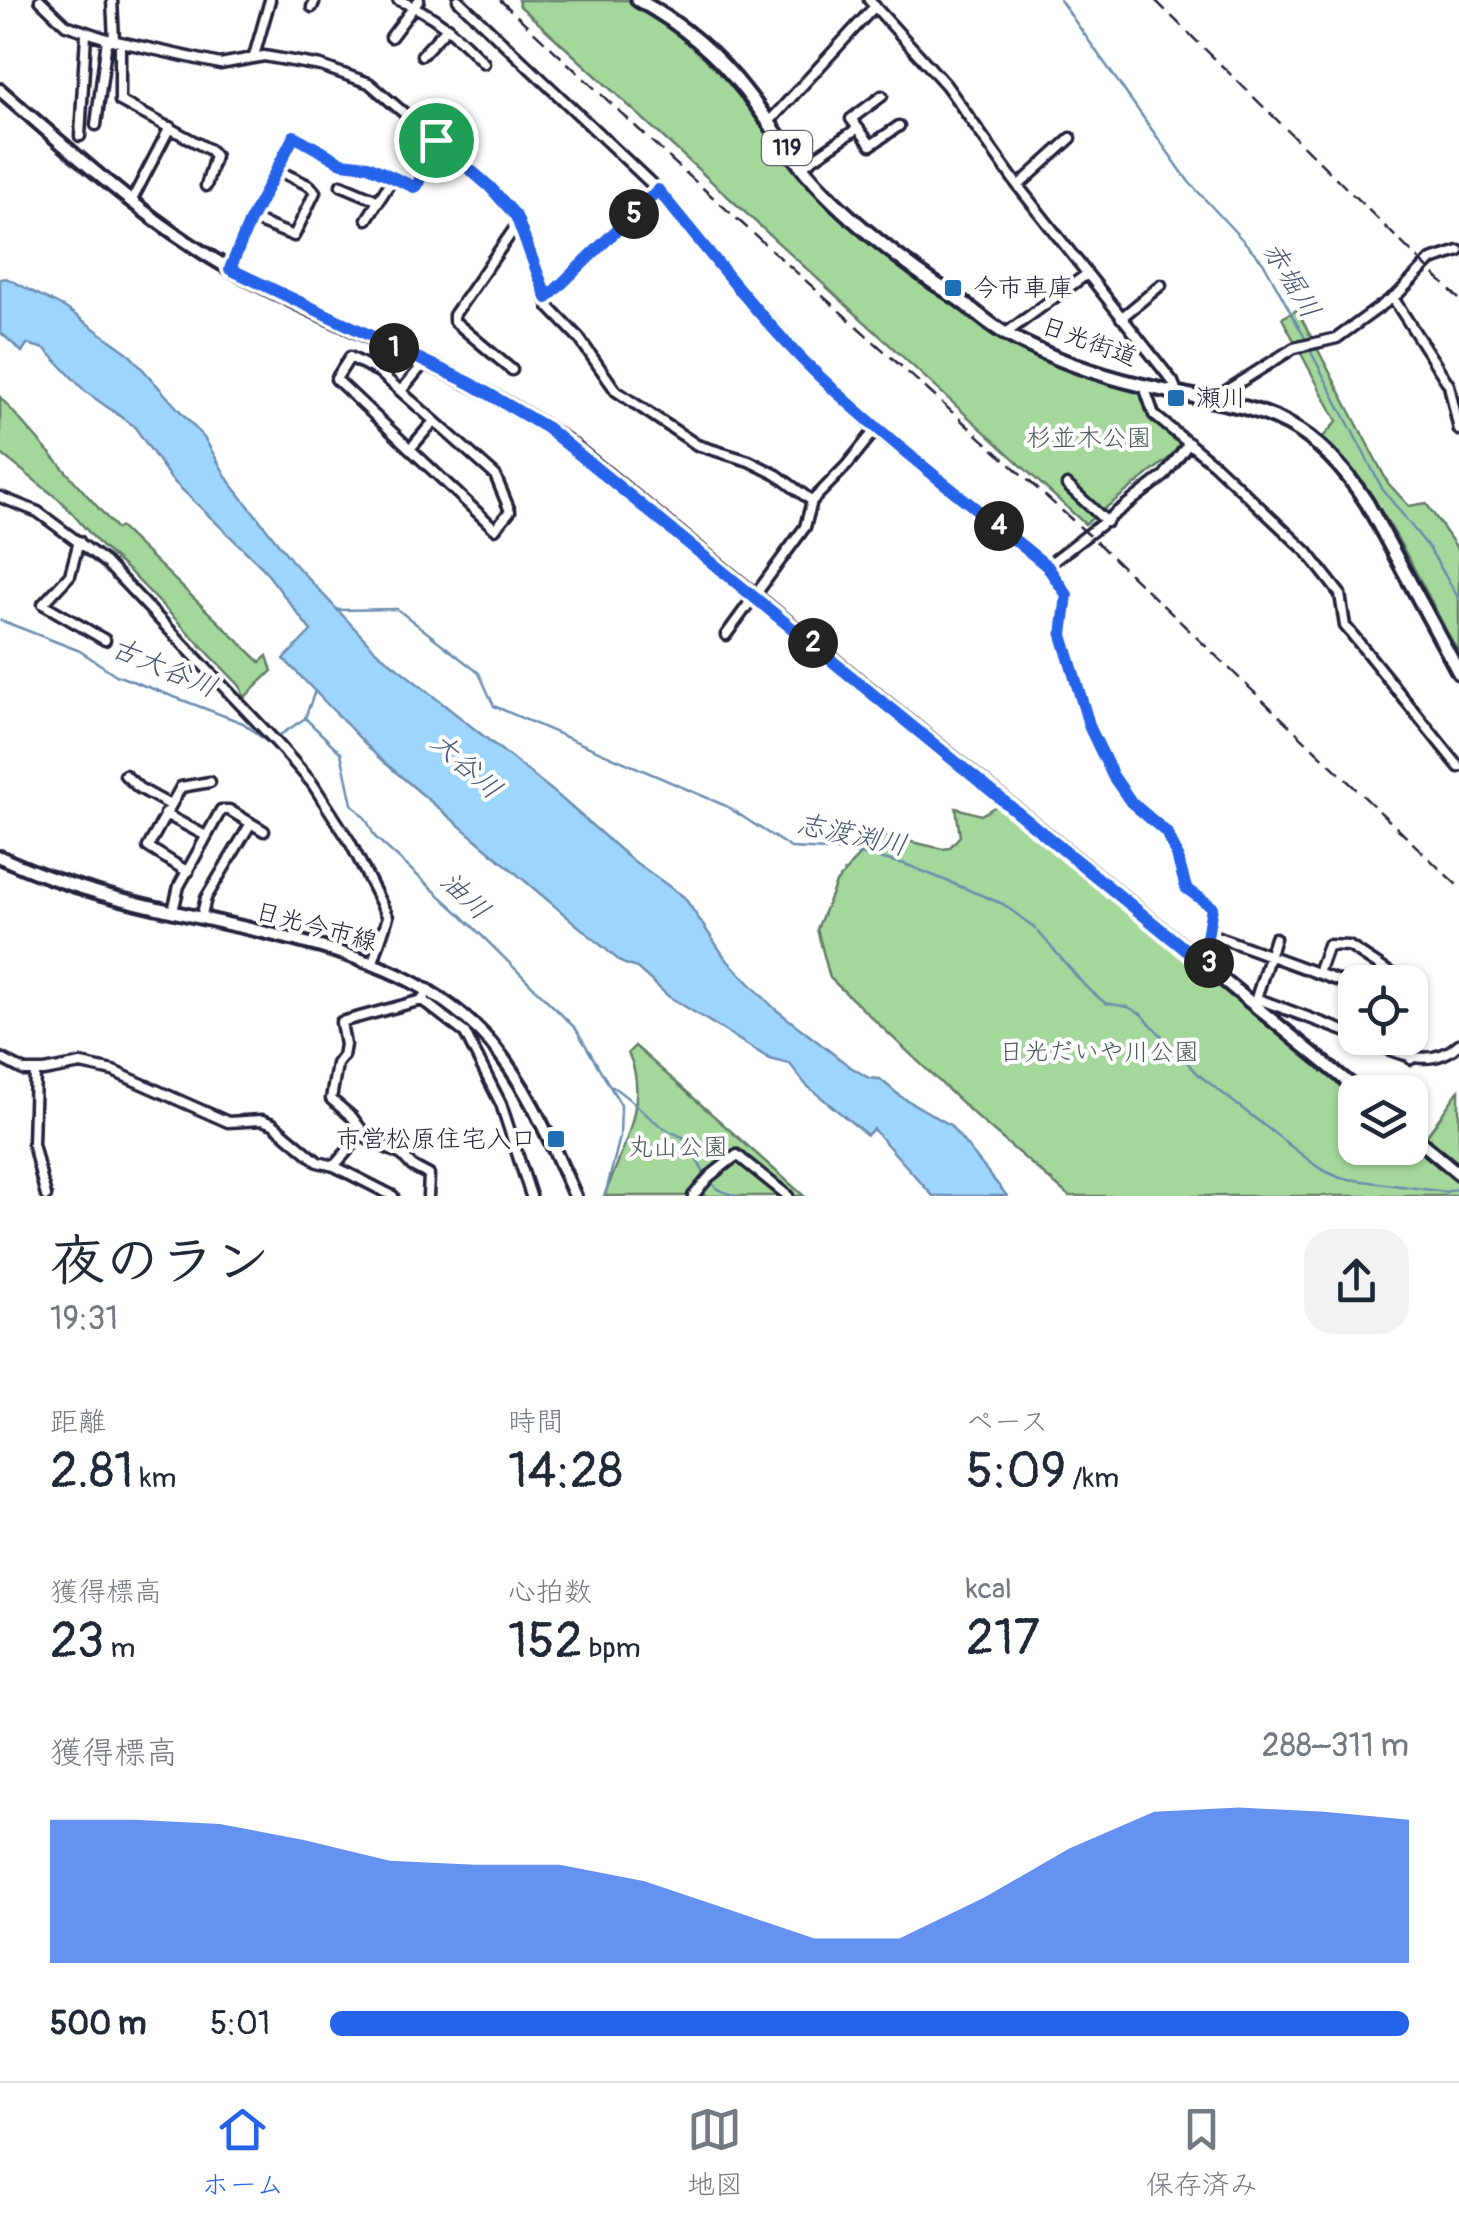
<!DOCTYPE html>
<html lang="ja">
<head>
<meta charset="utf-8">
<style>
	:root { --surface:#fff; --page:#f2f2f3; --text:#1f2937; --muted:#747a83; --line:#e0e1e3; --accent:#2563eb }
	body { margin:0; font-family:Pangolin,"Klee One",sans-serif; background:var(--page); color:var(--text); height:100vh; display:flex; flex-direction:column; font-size:38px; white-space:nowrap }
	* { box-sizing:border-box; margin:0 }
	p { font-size:32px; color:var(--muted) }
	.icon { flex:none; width:55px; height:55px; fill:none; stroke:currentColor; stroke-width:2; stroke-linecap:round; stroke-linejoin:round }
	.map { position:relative; height:1196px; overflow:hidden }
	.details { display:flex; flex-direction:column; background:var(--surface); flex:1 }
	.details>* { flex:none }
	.fabs { position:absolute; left:1338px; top:965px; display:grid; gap:20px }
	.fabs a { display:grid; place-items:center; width:90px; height:90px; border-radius:20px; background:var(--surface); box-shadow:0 2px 8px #0004; font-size:50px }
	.pin { position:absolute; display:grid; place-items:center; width:85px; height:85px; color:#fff; margin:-42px; border:5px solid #fff; border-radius:50%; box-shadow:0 2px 10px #0007 }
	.km { position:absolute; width:50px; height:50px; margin:-25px; border-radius:50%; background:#222; color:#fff; font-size:28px; line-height:50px; text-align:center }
	.round { display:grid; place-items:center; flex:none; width:105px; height:105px; border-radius:30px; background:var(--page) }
	.head { display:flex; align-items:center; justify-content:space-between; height:170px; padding:0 50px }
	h1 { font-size:55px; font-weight:600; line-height:75px }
	.figures { display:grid; grid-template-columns:repeat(3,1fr); gap:15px; height:170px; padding:10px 50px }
	.figures div { display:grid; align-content:center }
	.figures b { font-size:50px; font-weight:600 }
	.figures small { font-size:28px; font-weight:400 }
	.figures p { font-size:28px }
	.chart { height:280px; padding:20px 50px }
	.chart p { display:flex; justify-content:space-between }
	.chart svg { width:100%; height:180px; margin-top:10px; fill:var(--accent); opacity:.7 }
	ul { padding:0 50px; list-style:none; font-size:32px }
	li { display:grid; grid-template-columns:160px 120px 1fr; align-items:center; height:75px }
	li i { height:25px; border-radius:12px; background:var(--accent) }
	.dock { display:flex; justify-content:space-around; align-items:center; height:140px; border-top:2px solid var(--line); background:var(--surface); font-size:28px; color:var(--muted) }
	.dock a { display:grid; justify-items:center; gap:5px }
	.dock .current { color:var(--accent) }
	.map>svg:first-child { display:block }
	.green { fill:#a4d89a; stroke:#637d6a; stroke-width:2.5 }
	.water { fill:#9ed5fd; stroke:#6c8daf; stroke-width:2.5 }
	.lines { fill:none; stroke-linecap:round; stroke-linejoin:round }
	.stream { stroke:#6c8daf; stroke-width:2.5 }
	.minor-casing { stroke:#22223b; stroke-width:15 }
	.major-casing { stroke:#22223b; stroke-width:18 }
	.highway-casing { stroke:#22223b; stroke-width:19 }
	.minor { stroke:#fff; stroke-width:8 }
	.major { stroke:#fff; stroke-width:10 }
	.highway { stroke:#fff; stroke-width:11 }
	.rail { stroke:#22223b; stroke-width:2.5; stroke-dasharray:15 8; stroke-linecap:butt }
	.route-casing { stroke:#fff; stroke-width:20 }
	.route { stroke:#2563eb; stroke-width:12 }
	.poi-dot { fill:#1f6fb2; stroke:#fff; stroke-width:4 }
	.labels { text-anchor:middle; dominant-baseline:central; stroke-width:8; stroke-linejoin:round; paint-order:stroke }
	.shield { fill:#fff; stroke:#646476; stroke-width:2.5 }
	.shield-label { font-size:22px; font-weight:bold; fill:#22223b }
	.poi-label { font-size:25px; fill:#22223b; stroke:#fff; text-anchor:start }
	.street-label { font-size:25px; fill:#22223b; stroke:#fff }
	.park-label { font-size:25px; fill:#495958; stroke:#fff }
	.water-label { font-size:28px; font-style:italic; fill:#475875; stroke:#fff }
</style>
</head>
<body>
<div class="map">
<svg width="1459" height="1196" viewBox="0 0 1459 1196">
	<rect width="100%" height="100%" fill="#fff"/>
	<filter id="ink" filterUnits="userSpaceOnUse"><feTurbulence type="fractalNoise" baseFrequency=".01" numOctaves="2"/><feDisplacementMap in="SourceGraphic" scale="20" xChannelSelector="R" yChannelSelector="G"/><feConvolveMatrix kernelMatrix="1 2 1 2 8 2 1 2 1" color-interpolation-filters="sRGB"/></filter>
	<g filter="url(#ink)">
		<path class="green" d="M518 0H635L654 11 727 73 775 140 934 288 1000 337 1143 388 1153 416 1187 444 1085 524 520 6Z
			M1297 310 1388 483 1409 506 1426 503 1459 551V654C1424 591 1376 481 1322 438L1337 421 1282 318Z
			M0 397 117 529 120 527 260 662 267 656 272 671 244 698 240 686 130 572 101 546 62 502 0 453Z
			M998 805 1355 1095V1148H1410V1140L1459 1180V1196H1069L979 1119 830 978 817 929 836 883 876 834 943 849 949 848 960 836 956 808 981 815Z
			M635 1046 804 1196H604C621 1154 651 1097 628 1053Z
			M1459 1090V1163L1426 1137Z"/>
		<path class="water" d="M6 278 67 309 128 353 205 439 229 481 292 561 374 649 554 792 628 857 684 897 726 959 774 1008 849 1066 869 1078 880 1079 900 1096 950 1125 1007 1196H933L873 1129 867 1135 806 1085 790 1064 770 1059 668 996 637 968 622 963 378 757 284 659 311 631 263 568 171 479 134 426 86 392 45 349 27 344 22 352 0 332V279Z"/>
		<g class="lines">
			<path class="stream" d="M1060 0 1189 182 1263 262 1306 340
				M1309 348 1383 490 1429 548 1459 599
				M337 610 397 609 479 673 494 706 726 806 791 848 846 851 905 864 1003 904 1035 928 1085 986 1105 1003 1128 1007 1141 1014 1199 1075 1319 1168 1340 1178 1446 1192 1459 1188
				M0 620 80 651 116 675 243 723 266 741 270 740
				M305 718 315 691
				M305 718 341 753 352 804 366 819 375 837 460 914 576 1029 621 1105 620 1137 605 1196
				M277 737 304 719
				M610 1085C639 1103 650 1125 683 1137L706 1176
				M711 1182 717 1189 735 1196"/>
			<g class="minor-casing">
				<path id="minor" d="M40 0 66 25 107 39 220 64 264 56 321 66 369 83 490 187 517 217 549 307 579 338 616 391 697 445 749 461 777 475 812 501
					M112 0 114 40
					M398 0C434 13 458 36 484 63
					M458 0 658 190 734 283 814 371 876 429 1047 566
					M869 0 946 85 1018 186 1173 382 1177 392
					M312 7 315 0
					M391 37 419 0
					M120 42V101L210 150 215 156 206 186
					M422 55 448 27
					M254 56 270 0
					M768 123 875 6
					M96 125 107 39
					M858 128 851 119 882 96
					M80 136 86 34
					M801 167 858 128 871 145 899 126
					M341 185 379 201
					M1018 186 1071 138
					M131 202 170 127
					M251 219 294 236 315 192 310 186 277 170
					M367 219 393 178
					M230 269 249 223 294 136 341 163 368 167 414 187 417 186 436 140
					M1393 298 1449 385 1459 430
					M547 299 658 190
					M1121 318 1161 285
					M1006 333 1087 274
					M350 357 379 372 495 475 510 511 495 529 336 379Z
					M512 370 454 321V315L519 222
					M1144 386 1154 415 1215 465 1307 552 1340 594 1345 626 1351 633 1459 767
					M401 391 425 362
					M1213 399 1294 348 1337 338 1399 293 1431 260 1459 251
					M1189 443 1164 476 1047 566 1067 595 1062 635 1090 728 1113 776 1131 802 1166 832 1177 851 1186 888 1213 907 1206 943 1208 968
					M410 449 434 421
					M1067 485 1107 522
					M0 497 38 512 105 562 277 743 312 783 350 842 388 917 373 962
					M79 541 70 575 43 604 105 640
					M726 635 805 527 812 501 847 465 876 429
					M125 775 139 788 170 805
					M165 814 206 836
					M188 872 148 847 181 787 210 782
					M173 911 179 886 221 810H229L264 831
					M201 918 206 898 251 823
					M1210 934 1339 981 1355 991
					M1318 973 1328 945 1349 946 1404 982
					M1410 987V990
					M422 1000 465 1033 501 1104 531 1196
					M1254 1005 1261 1000 1355 1035
					M1254 1005 1275 938
					M1362 1038C1393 1051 1429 1072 1459 1044
					M1397 1038 1411 1059
					M0 1058 25 1071H44L81 1064 113 1071 228 1122 262 1120 273 1124 318 1162 334 1166 393 1196
					M35 1071 33 1144 46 1196
					M334 1166 362 1134
					M428 1196 429 1175 412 1166 402 1155 369 1140 352 1117 331 1099 337 1064 343 1056 345 1045 341 1022 422 1000 428 989
					M693 1196 710 1176 737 1155 788 1196"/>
			</g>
			<g class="major-casing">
				<path id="major" d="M0 90C77 156 151 226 241 275 348 333 465 370 565 440L1360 1092
					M0 857C83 896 175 911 263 932 348 953 430 974 491 1043 529 1088 551 1143 575 1196
					M1410 1133 1459 1174"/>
			</g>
			<g class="highway-casing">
				<path id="highway" d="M638 0C680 23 718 55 747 93 769 121 787 151 811 178 844 216 908 267 951 294 970 306 986 323 1006 334 1048 357 1095 374 1141 385 1247 411 1301 401 1367 503L1459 673"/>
			</g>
			<use href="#minor" class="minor"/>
			<use href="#major" class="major"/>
			<use href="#highway" class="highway"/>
			<path class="rail" d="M500 0 677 165 1089 535 1459 887
				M1155 0 1459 299"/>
		</g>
	</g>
	<g class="lines" filter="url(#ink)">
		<g class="route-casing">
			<path id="route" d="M294 136 342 163 368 166 414 187 417 186 436 140 490 187 516 216 547 298 658 190C710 253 760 319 818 375 890 443 970 503 1047 566L1067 595 1062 635 1090 728 1113 776 1131 802 1166 832 1176 852 1186 888 1212 907 1206 943 1210 958 1208 968 547 428 470 383 230 269 249 223Z"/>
		</g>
		<use href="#route" class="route"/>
	</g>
	<g class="poi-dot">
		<rect x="943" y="278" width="20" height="20" rx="5"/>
		<rect x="1166" y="388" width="20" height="20" rx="5"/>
		<rect x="546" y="1129" width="20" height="20" rx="5"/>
	</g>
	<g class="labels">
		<rect class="shield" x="762" y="131" width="50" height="34" rx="8"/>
		<g class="shield-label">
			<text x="787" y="148">119</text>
		</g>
		<g class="poi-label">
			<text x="973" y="288">今市車庫</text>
			<text x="1196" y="398">瀬川</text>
			<text x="536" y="1139" text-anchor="end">市営松原住宅入口</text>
		</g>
		<g class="street-label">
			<text transform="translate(1089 342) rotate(20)">日光街道</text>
			<text transform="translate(316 927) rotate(15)">日光今市線</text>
		</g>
		<g class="park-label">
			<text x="1089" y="438">杉並木公園</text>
			<text x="1099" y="1052">日光だいや川公園</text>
			<text x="678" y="1147">丸山公園</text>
		</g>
		<g class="water-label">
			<text transform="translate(1291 280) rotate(59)">赤堀川</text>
			<text transform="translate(164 668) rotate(23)">古大谷川</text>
			<text transform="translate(466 766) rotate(42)">大谷川</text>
			<text transform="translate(852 835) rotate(12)">志渡渕川</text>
			<text transform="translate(465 896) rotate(44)">油川</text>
		</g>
	</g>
</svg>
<div class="fabs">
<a><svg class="icon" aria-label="locate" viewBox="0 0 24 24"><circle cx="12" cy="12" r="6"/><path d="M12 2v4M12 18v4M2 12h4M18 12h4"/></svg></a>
<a><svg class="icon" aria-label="layers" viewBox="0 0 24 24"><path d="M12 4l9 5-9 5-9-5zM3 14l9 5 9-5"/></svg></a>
</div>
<div class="pin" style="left:436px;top:140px;background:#1e9e55"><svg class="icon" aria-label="arrive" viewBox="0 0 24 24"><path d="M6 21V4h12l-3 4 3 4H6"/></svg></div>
<b class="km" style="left:394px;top:348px">1</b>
<b class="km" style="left:813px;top:643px">2</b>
<b class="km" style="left:1209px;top:963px">3</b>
<b class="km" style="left:999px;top:526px">4</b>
<b class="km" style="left:634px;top:214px">5</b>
</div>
<section class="details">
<div class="head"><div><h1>夜のラン</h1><p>19:31</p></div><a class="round"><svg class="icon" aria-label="share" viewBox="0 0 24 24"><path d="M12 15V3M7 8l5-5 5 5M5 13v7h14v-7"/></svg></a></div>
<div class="figures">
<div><p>距離</p><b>2.81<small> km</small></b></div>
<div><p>時間</p><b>14:28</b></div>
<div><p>ペース</p><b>5:09<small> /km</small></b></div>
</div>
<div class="figures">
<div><p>獲得標高</p><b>23<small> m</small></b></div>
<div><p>心拍数</p><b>152<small> bpm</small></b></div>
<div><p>kcal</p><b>217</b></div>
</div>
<div class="chart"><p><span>獲得標高</span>288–311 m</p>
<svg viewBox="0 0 160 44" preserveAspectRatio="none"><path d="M0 44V9L10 9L20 10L30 14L40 19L50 20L60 20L70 24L80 31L90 38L100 38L110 28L120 16L130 7L140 6L150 7L160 9V44z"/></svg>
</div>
<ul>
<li><b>500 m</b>5:01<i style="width:100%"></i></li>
</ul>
</section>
<nav class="dock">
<a class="current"><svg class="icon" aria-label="home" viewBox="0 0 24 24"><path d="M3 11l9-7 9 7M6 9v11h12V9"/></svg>ホーム</a>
<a><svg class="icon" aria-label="map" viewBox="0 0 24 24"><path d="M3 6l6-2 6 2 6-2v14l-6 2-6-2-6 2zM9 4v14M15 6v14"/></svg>地図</a>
<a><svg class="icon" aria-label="saved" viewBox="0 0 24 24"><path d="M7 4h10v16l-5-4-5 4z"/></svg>保存済み</a>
</nav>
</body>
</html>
